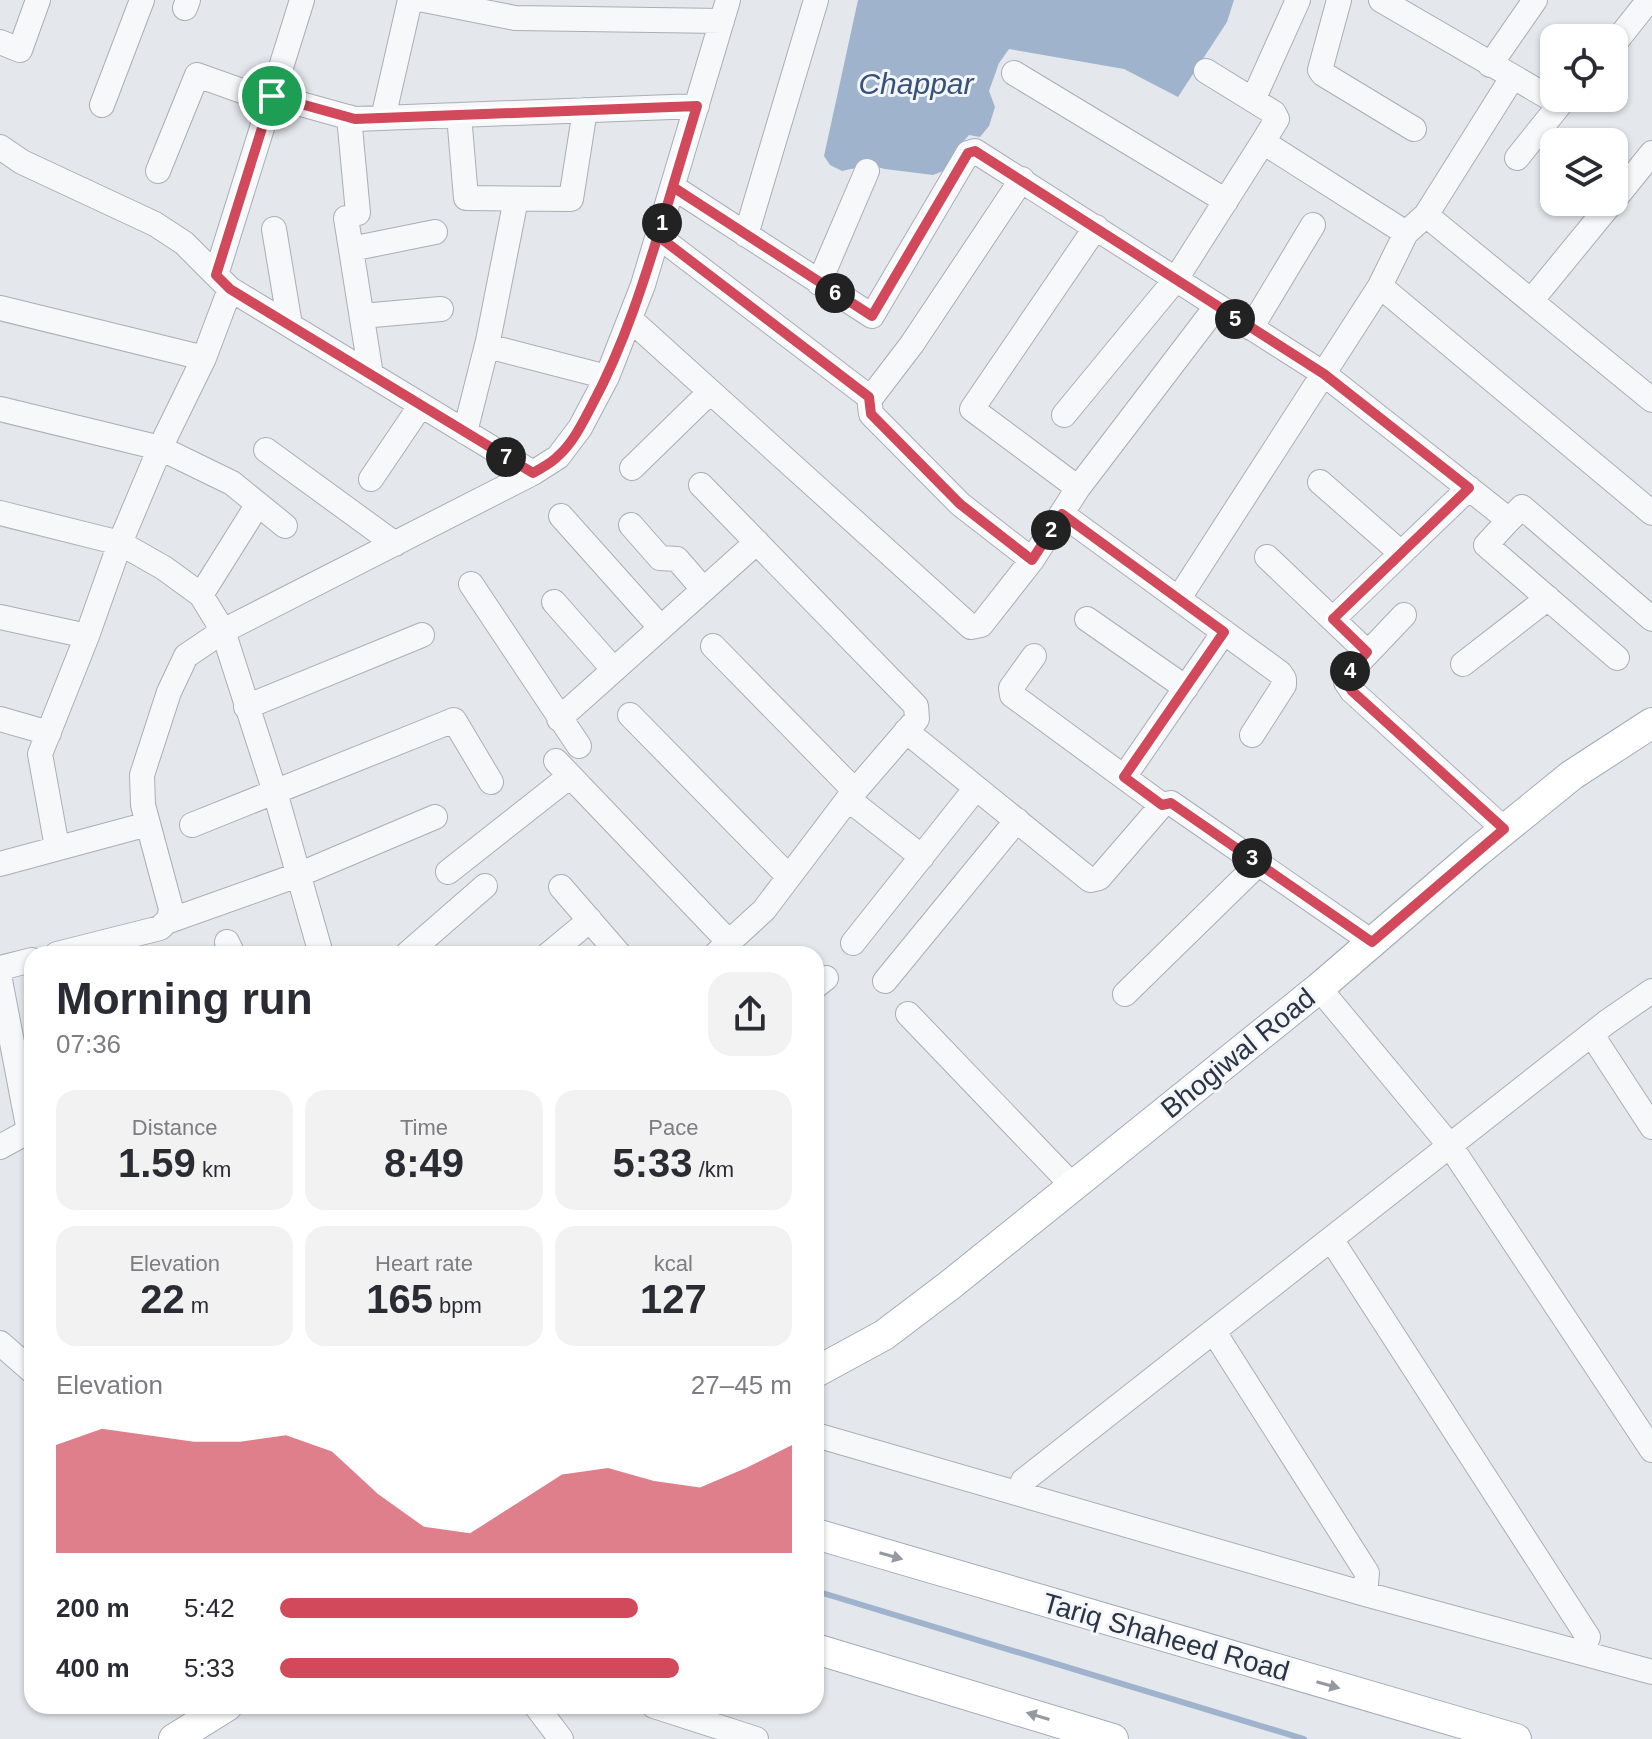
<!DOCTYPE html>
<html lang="en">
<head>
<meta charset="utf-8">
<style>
	:root { --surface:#fff; --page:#f2f2f3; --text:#2b2b33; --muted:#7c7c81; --accent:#d1495b }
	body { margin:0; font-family:Helvetica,sans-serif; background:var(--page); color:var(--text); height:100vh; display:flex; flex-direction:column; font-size:30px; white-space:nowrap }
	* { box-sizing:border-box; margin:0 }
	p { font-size:26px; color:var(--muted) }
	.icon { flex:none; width:44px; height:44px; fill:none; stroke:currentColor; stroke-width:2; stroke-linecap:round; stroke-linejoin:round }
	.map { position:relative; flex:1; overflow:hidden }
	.panel { position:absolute; left:24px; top:946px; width:800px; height:768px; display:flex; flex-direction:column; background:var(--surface); border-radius:24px; box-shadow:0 2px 6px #0004 }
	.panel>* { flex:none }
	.buttons { position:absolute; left:1540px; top:24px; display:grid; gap:16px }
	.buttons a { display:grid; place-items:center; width:88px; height:88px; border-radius:16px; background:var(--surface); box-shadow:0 2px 6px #0004; font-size:40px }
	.pin { position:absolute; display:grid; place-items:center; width:68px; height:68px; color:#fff; margin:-34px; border:4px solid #fff; border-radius:50%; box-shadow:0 2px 8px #0007 }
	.km { position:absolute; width:40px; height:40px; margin:-20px; border-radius:50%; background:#222; color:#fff; font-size:22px; line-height:40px; text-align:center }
	.round { display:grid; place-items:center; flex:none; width:84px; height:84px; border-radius:24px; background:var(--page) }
	.head { display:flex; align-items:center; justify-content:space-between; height:136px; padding:0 32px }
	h1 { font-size:44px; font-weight:600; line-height:60px }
	.stats { display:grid; grid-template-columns:repeat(3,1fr); gap:12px; height:136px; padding:8px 32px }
	.stats div { display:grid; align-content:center; border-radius:20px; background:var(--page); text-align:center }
	.stats b { font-size:40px; font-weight:600 }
	.stats small { font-size:22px; font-weight:400 }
	.stats p { font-size:22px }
	.chart { height:224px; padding:16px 32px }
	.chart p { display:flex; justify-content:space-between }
	.chart svg { width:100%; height:144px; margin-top:8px; fill:var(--accent); opacity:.7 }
	ul { padding:0 32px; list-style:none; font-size:26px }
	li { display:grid; grid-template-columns:128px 96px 1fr; align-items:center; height:60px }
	li i { height:20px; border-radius:10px; background:var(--accent) }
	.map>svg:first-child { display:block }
	.water { fill:#9fb4cc }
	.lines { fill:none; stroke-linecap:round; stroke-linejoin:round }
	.stream { stroke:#9fb4cc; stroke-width:6 }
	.minor-casing { stroke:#a9aeb7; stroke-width:26 }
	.major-casing { stroke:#a3abb8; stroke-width:32 }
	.minor { stroke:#f7f8fa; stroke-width:24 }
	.major { stroke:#fff; stroke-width:30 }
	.oneway { fill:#959aa2 }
	.route-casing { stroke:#fff; stroke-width:16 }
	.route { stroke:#d1495b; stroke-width:10 }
	.labels { text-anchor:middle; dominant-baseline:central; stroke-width:6; stroke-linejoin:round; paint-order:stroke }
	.street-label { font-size:28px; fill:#2b3445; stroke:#f4f6f9 }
	.water-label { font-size:30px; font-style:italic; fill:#34527a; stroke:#f4f6f9 }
</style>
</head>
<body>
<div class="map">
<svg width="1652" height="1739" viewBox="0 0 1652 1739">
	<rect width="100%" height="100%" fill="#e4e7ec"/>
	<path class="water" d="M858 0H1234L1227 22 1178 97 1124 69 1009 49 999 63 989 91 995 107 989 126 980 137 969 135 960 145 965 156 951 168 933 175 885 169 869 165 842 171 830 165 824 156Z"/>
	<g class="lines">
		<path class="stream" d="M816 1591 1304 1739"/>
		<g class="minor-casing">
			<path id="minor" d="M424 0 515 18 722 21
				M1339 0 1320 70 1323 74 1414 129
				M1381 0 1560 104
				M185 8 188 0
				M0 42 20 50 38 0
				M1614 44 1649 0
				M1490 65 1535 0
				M1206 71 1274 113 1277 119 1263 142
				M1014 73 1226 201
				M272 96 355 119 697 106
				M1253 100 1298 0
				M102 105 142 0
				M459 115 466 198 571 199 585 110
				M349 117 358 213
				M383 118 410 0
				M0 147 22 162 155 224 184 243 230 289 533 473
				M1517 158 1565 98
				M158 171 197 75 270 101
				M673 187 872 316 968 153 975 151 1324 374 1509 520 1522 507 1652 619
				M516 199 487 346 607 377
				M1614 200 1652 153
				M1426 215 1652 400
				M346 218 371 375
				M274 229 290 325
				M746 235 816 0
				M658 236 869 397 871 414 960 504 1032 560
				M351 249 435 232
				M216 275 302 0
				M819 283 867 171
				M1380 286 1652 513
				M1531 301 1612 202
				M0 308 204 358
				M362 316 441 309
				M630 319 971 627 981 625 1032 560 1078 488 1216 307
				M1251 328 1313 225
				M870 399 912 344 1022 179
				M0 409 160 448 232 483 285 526
				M1064 415 1176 279 1263 142 1406 233
				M465 432 488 341
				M266 450 395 544
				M632 468 710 392
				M371 479 421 405
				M1320 482 1401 553
				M701 485 916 706 917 719 848 799 922 857
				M1078 488 972 409 1096 227
				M0 513 120 543 164 568 201 595 223 631 275 792 321 954
				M1062 514 1280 673 1284 679V685L1252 735
				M561 516 661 628
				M1509 520 1486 545 1617 658
				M631 525 660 558 677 559 703 589
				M1267 557 1367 652
				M471 584 579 746
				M201 595 258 504
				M1179 598 1380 286 1406 233 1426 215 1512 78
				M554 602 614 670
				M1404 615 1346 676V682L1352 691 1504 829
				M0 617 87 636
				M1087 619 1186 688
				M1333 619 1469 488
				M713 646 854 790
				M1034 656 1011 688 1012 695 1162 805
				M1463 664 1548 598
				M246 707 422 635
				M630 715 789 877
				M0 719 49 733
				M559 719 757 542
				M906 731 1090 880 1099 878 1162 805 1171 803 1372 942
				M556 761 729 942
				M1124 777 1224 632
				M192 825 454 720 491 782
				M57 847 40 754 87 636 120 543 160 448 204 358 230 289
				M0 864 148 824
				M448 872 570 776
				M561 887 619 954
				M166 922 298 875 435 817
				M227 942 233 954
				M853 943 976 788
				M57 954 160 928 169 919 171 909 143 805 142 775 169 692 186 656 223 631 533 473 558 457 580 428 607 377 643 285 728 0
				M407 954 485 886
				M549 954 590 920
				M716 954 764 910 848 799
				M0 968 32 960
				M0 980 29 1131 32 1133
				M885 981 1017 820
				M816 986 826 978
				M1319 988 1451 1147 1652 1450
				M1125 994 1259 863
				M908 1014 1073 1186
				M1592 1035 1652 1127
				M0 1147 29 1131
				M1331 1239 1588 1637 1582 1652
				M1214 1332 1367 1573 1365 1594
				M0 1343 32 1371
				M816 1435 1365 1594 1652 1672
				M1019 1493 1023 1481 1607 1022 1652 991
				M536 1706 561 1739
				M654 1706 756 1739"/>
		</g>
		<g class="major-casing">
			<path id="major" d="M816 1372 884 1335 950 1285 1319 988 1477 852 1572 775 1652 723
				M816 1534 1516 1739
				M816 1649 1113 1739
				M174 1739 227 1706"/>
		</g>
		<use href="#minor" class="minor"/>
		<use href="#major" class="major"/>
	</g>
	<defs><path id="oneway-solid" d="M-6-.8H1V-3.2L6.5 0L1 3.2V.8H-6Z" transform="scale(2)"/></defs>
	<g class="oneway">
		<use href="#oneway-solid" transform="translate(891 1556) rotate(16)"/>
		<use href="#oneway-solid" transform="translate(1328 1685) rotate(16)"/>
		<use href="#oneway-solid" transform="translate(1038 1716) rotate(-163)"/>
	</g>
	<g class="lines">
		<g class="route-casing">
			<path id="route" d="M272 96 355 119 697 106 658 236 869 397 871 414 960 504 1032 560 1062 514 1224 632 1124 777 1162 805 1171 803 1372 942 1504 829 1352 691 1346 682V676L1367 652 1333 619 1469 488 1324 374 975 151 968 153 872 316 673 187C650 261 629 336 592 405 583 422 573 443 558 456 552 463 541 468 533 473L230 289 216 275 272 96"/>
		</g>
		<use href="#route" class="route"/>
	</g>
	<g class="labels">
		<g class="street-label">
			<text transform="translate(1238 1053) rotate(-39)">Bhogiwal Road</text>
			<text transform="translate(1166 1637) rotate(16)">Tariq Shaheed Road</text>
		</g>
		<g class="water-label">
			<text x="916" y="83">Chappar</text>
		</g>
	</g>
</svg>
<div class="buttons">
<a><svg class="icon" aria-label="locate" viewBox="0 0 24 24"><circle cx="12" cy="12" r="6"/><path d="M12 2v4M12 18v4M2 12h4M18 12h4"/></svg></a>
<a><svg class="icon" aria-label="layers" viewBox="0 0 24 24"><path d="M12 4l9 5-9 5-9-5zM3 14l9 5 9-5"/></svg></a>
</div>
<div class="pin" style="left:272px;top:96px;background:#1e9e55"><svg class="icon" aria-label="arrive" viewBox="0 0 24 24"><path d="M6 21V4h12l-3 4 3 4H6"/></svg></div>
<b class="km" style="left:662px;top:223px">1</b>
<b class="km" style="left:1051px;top:530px">2</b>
<b class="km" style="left:1252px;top:858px">3</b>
<b class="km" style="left:1350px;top:671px">4</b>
<b class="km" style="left:1235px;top:319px">5</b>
<b class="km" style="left:835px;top:293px">6</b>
<b class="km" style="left:506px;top:457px">7</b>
<section class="panel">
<div class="head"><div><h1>Morning run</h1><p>07:36</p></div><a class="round"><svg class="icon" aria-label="share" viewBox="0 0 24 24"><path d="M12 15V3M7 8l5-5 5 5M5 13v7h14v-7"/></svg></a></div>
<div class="stats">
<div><p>Distance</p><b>1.59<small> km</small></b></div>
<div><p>Time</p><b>8:49</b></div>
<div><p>Pace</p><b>5:33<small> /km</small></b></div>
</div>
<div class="stats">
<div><p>Elevation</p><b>22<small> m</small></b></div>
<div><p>Heart rate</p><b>165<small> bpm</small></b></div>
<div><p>kcal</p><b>127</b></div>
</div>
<div class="chart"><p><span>Elevation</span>27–45 m</p>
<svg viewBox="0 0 160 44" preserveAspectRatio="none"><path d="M0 44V11L10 6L20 8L30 10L40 10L50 8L60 13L70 26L80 36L90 38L100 29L110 20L120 18L130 22L140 24L150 18L160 11V44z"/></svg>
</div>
<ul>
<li><b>200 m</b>5:42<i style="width:70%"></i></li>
<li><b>400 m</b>5:33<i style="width:78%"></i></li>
</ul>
</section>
</div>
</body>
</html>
